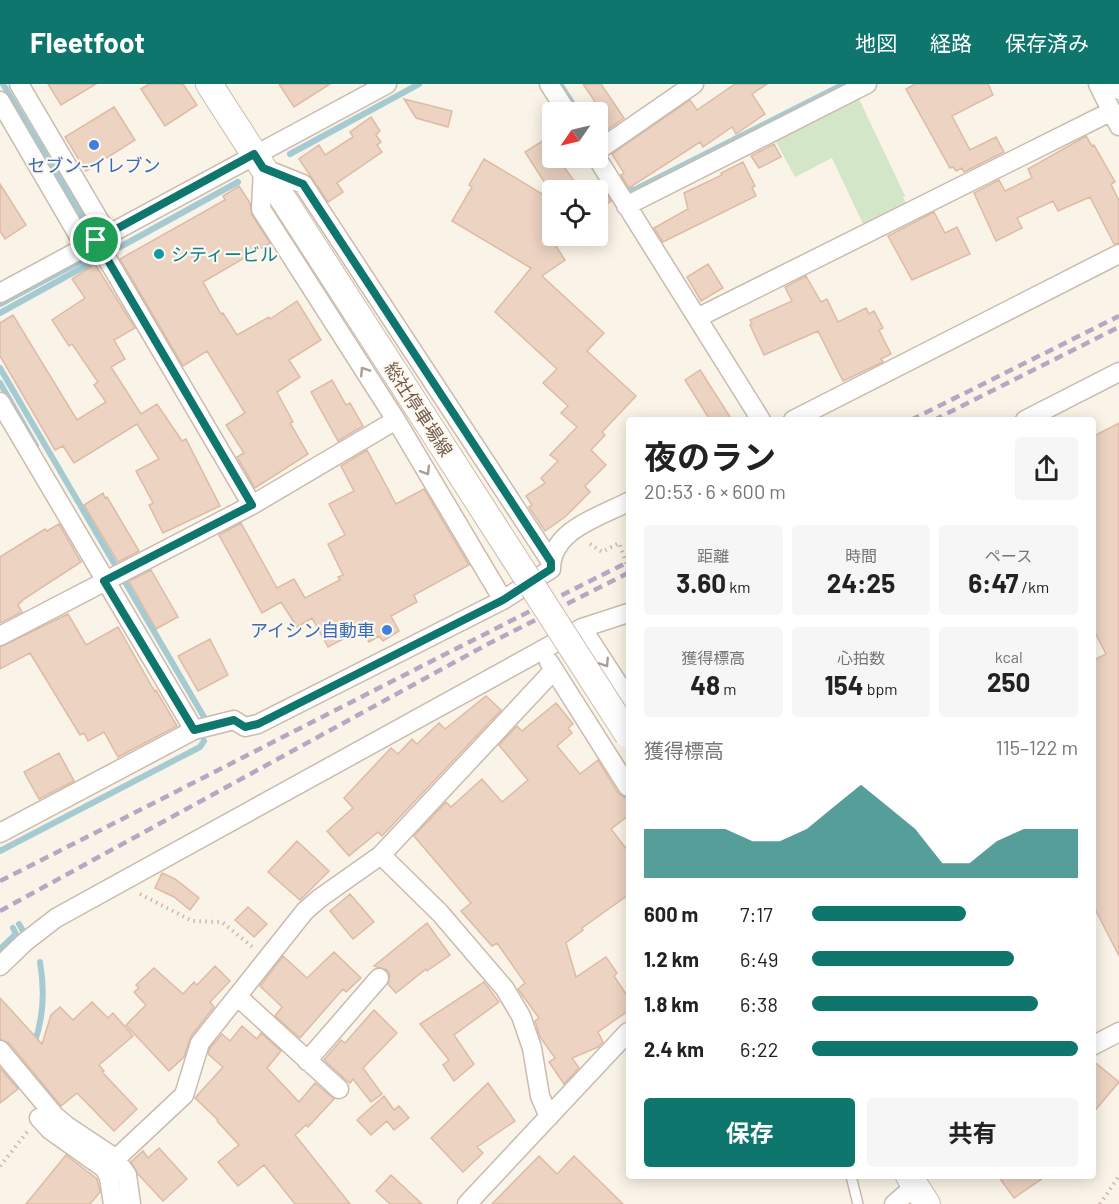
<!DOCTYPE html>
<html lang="ja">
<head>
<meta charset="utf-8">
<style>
	:root { --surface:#fff; --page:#f6f6f6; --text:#222; --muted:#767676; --accent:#0f766e }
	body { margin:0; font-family:Barlow,"Noto Sans JP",sans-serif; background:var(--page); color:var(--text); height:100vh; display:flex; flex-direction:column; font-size:22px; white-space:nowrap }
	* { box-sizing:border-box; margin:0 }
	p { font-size:20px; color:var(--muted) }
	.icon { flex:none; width:33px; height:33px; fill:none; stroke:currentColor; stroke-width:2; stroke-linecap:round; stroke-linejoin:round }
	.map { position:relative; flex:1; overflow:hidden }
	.details { position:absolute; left:626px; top:333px; width:470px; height:762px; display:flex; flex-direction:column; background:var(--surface); border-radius:6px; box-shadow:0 3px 15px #0003 }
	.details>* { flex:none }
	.needle { width:39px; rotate:236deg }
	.controls { position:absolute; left:542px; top:18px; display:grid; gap:12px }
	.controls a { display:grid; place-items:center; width:66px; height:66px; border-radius:6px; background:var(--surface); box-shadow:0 3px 15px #0003; font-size:30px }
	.pin { position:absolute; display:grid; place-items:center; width:51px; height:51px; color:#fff; margin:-26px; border:3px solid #fff; border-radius:50%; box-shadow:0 2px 6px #0007 }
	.round { display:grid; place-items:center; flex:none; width:63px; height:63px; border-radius:6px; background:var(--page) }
	.head { display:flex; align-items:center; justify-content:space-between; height:102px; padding:0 18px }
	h1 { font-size:33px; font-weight:700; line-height:45px }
	.figures { display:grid; grid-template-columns:repeat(3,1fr); gap:9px; height:102px; padding:6px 18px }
	.figures div { display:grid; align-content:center; border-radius:6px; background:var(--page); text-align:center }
	.figures b { font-size:26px; font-weight:700 }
	.figures small { font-size:16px; font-weight:400 }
	.figures p { font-size:16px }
	.chart { height:168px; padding:12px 18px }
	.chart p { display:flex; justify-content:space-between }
	.chart svg { width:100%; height:108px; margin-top:6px; fill:var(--accent); opacity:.7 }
	.cta { display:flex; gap:12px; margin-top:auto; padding:12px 18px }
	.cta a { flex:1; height:69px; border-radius:6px; background:var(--accent); color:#fff; font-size:24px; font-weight:700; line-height:69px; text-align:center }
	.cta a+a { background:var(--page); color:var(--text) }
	ul { padding:0 18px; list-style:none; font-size:20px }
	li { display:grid; grid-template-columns:96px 72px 1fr; align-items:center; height:45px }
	li i { height:15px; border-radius:8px; background:var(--accent) }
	header { display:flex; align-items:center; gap:36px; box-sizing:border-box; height:84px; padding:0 30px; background:var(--accent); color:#fff }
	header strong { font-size:28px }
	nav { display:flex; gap:33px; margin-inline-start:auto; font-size:21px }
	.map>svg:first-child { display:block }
	.green { fill:#d3e6c7 }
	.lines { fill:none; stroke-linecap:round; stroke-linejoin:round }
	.stream { stroke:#a5cad2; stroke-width:6 }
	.building { fill:#ecd3c2; stroke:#ddbba4; stroke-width:1.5 }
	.service-casing { stroke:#cabbae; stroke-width:12 }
	.pedestrian-casing { stroke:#cabbae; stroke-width:16 }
	.minor-casing { stroke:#cabbae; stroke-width:21 }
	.secondary-casing { stroke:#cdbbac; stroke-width:28 }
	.path { stroke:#d1b7a5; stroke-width:4; stroke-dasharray:1.5 4.5; stroke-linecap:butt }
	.service { stroke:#fff; stroke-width:9 }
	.pedestrian { stroke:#fff; stroke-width:14 }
	.minor { stroke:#fff; stroke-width:18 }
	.secondary { stroke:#fff; stroke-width:26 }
	.rail { stroke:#b6a7c2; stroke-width:4.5; stroke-dasharray:9 6; stroke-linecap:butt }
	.secondary-bridge-casing { stroke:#cdbbac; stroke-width:28; stroke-linecap:butt }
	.secondary-bridge { stroke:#fff; stroke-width:26 }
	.oneway { stroke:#a99d95 }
	.route-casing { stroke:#fff; stroke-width:12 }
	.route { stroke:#0f766e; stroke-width:8 }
	.shop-dot { fill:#3f7fe0; stroke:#fdf7ed; stroke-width:2 }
	.culture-dot { fill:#0f9aa8; stroke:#fdf7ed; stroke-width:2 }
	.labels { text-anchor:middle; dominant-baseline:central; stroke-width:4.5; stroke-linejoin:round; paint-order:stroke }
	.shop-label { font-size:18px; fill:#366cbe; stroke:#fdf7ed }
	.culture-label { font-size:18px; fill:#0d838f; stroke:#fdf7ed; text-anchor:start }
	.street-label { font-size:18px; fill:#705b4e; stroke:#fdf7ed }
</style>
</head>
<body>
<header>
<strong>Fleetfoot</strong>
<nav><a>地図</a><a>経路</a><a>保存済み</a></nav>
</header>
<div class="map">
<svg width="1119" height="1120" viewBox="0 0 1119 1120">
	<rect width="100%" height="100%" fill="#faf3e7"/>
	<path class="green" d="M859 15 905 112 903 113 906 119 863 140 832 74 795 93 775 56Z"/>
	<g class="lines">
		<path class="stream" d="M3 0 88 142
			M560 0 578 28
			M290 70 419 0
			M620 94 626 104 634 106 844 0
			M120 163 238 98
			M0 220 92 171
			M0 229 96 176
			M0 284 204 633
			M0 299 36 362
			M0 767 200 663 204 657
			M19 840 23 847
			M0 865 16 850 13 844
			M34 960C44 933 45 907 40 878"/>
	</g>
	<path class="building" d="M48 0H96L61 21Z
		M149 0H183L197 21 165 42 141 5Z
		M279 0H330L294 23Z
		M583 0H601L624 34 604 48 597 37V28H591L588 24 596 19Z
		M735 0H767L752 10 765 30 736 50 732 43 703 63 700 58 629 104 621 91 624 89 612 70 690 16 697 26Z
		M915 0H988L993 11 952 32 970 66 996 53 1004 68 964 88 962 84 956 87 953 83 950 84 906 5Z
		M404 15 452 27 448 43 416 34Z
		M114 23 135 56 86 87 65 53Z
		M371 33 380 47 376 51 381 58 377 61 382 68 337 99 343 108 328 118 299 75 319 61 325 71 353 53 350 48Z
		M552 51V74H558L574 97 560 106H552V110L525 68Z
		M1086 52 1092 62 1094 61 1115 98 1111 100 1119 117V159L1114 160 1090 113 1058 127 1053 117 1017 134 1022 144 996 157 974 109 999 96 1005 107 1032 94 1028 85Z
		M774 60 781 73 759 84 751 72Z
		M484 75 552 116 550 153 565 176 542 192 604 249 587 267 636 312 602 348 605 351 591 366 606 381 585 402 590 408 565 433 545 447 529 423 532 421 526 412 545 399 541 394 558 377 550 371 577 343 561 329 568 322 543 299 557 285 495 228 531 184 452 137 472 103 469 101Z
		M743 78 755 102 752 103 756 112 663 158 654 144 688 125 684 109 722 91 721 89Z
		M0 100 26 141 5 155 0 147Z
		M239 102 250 119 252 131 270 159 203 198 221 230 223 229 237 251 269 233 270 235 297 217 321 256 289 276 300 293 277 308 293 338 290 339 308 370 255 404 237 373 244 369 226 341 245 329 207 267 183 282 120 175 225 116 223 112Z
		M602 103 611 117 597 126V107Z
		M934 128 945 149 957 143 970 170 912 196 888 152Z
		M95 180 135 244 114 256 125 275 111 283 141 330 157 320 182 357 186 355 220 422 163 449 149 421 153 419 136 387 159 375 137 340 74 379 63 362 55 366 0 272V239L13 231 77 336 106 318 94 301 98 298 72 260 69 262 52 236 85 214 72 195Z
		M708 180 723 204 701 217 687 193Z
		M806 192 821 218 827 215 838 238 866 224 869 230 874 227 883 244 879 246 891 270 881 275 883 278 843 297 818 247 764 271 750 241 752 240 750 236 792 217 785 203Z
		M700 286 732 336H710L685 296Z
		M332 296 346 321 350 319 363 342 338 357 311 308Z
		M1119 339V872L1092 819V577L1106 570 1092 543V353Z
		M367 366 396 420 424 405 469 481 414 511 417 518 391 532 399 547 383 557 379 552 369 558 362 545 328 563 312 534 297 543 281 518 262 529 219 451 241 439 277 504 294 495 305 514 340 496 338 493 343 491 328 460 345 451 329 420 354 407 341 382Z
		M103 409 105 414 107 413 139 467 118 478 84 421Z
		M59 440 81 478 24 515 18 521 22 528 0 539V473L45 445 47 447Z
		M151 486 178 533 156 545 129 497Z
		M68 530 86 561 118 543 155 608 156 606 177 642 118 673 104 648 88 657 84 649 80 651 30 569 0 585V563Z
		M210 555 228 591 198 607 178 572Z
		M486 612 501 626 382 752 378 748 349 772 327 747 353 724 344 714 391 664 398 670 412 655 417 660 439 639 445 645Z
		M556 619 573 640 568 644 572 649 557 662 580 690 598 676 618 709 628 716V732L611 745 628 767V811L582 844 583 846 566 859 576 893 606 873 617 889 614 892 628 913V927L598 948 603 958 598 963 572 974 579 984 564 1000 549 978 555 974 540 953 535 937 539 934 518 905 525 899 497 859 492 862 461 827 471 819 414 752 446 718 451 723 482 695 502 718 528 696 499 661 517 642 522 647Z
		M59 669 74 697 39 715 24 688Z
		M297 757 329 787 300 816 268 788Z
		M162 789 175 795 199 814 190 826 174 813 155 804Z
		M350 810 374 838 353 855 330 827Z
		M248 823 267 840 254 853 235 836Z
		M427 839 450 871 427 887 426 885 396 909 388 900 390 891 387 886 374 882Z
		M334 868 361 894 346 908 343 905 300 954 275 932 282 923 260 902 283 872 307 894Z
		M215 882 230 897 210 918 214 923 191 952 184 973 169 987 126 941 146 921 134 908 139 904 136 901 154 884 183 910 194 898 197 901Z
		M484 898 499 918 454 951 474 980 454 997 443 981 449 976 420 940Z
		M0 914 42 960 51 931 60 923 73 936 92 918 108 934 113 929 133 952 99 981 104 987 102 988 137 1025 114 1047 77 1009 61 1022 9 959 0 955Z
		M374 926 397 949 363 984 382 1010 371 1018 353 995 350 999 348 998 324 976 341 956 345 959Z
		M242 942 257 955 261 949 281 967 267 984 299 1018 315 999 334 1015 308 1043 306 1041 295 1051 350 1120H295L264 1081 238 1102 218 1078 239 1061 217 1037 218 1036 195 1014 223 983 208 970 210 964 222 950 230 957Z
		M1092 976 1119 998 1092 1030Z
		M0 984 18 1005 0 1019Z
		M488 999 515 1037 477 1063 483 1069 463 1088 431 1054Z
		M384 1012 394 1026 399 1022 409 1034 394 1046 387 1037 371 1051 357 1036Z
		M159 1064 187 1095 163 1117 138 1090 131 1078 143 1067 148 1074Z
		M66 1071 97 1095 100 1108 90 1120H26Z
		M539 1072 557 1090 574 1072 623 1120H492Z
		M391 1091 422 1120H390L376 1107Z
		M998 1092H1046L1014 1114Z"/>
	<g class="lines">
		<g class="service-casing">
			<path id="service" d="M851 1092 858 1120"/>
		</g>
		<g class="pedestrian-casing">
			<path id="pedestrian" d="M1115 0 1119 8"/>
		</g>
		<g class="minor-casing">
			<path id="minor" d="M19 0 108 151
				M549 0 567 28
				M1098 0 1119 42
				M0 17 84 161
				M597 67 694 0
				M597 74 761 336
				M626 122 867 0
				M96 156 252 421
				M0 209 387 0
				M697 234 1112 27
				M0 318 194 646
				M793 336 1119 170
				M1025 336 1119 288
				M503 516 396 336 261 125 263 84 303 100 551 478
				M582 544 628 615
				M0 552 252 421 396 336
				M549 578 628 703
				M0 749 194 646 234 636 245 643 258 640 503 516 551 485C551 446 599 433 628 418
				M381 771 440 829 505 905 521 932 532 964 540 1012 549 1033
				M0 882 25 858 56 834 582 544 628 529
				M237 912 339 1005
				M1092 962 1119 948
				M0 966 55 1032 67 1042 115 1074 127 1091 131 1120
				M307 977 379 894
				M39 1034 50 1046 105 1085 109 1094 113 1120
				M105 1085 184 1011 200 959 305 827 320 814 381 771 554 586
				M467 1120 628 948
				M894 1120 915 1102"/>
		</g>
		<g class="secondary-casing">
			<path id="secondary" d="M209 0 400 296
				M909 1092 927 1120"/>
		</g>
		<path class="path" d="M590 460 602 468 619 459 628 484
			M140 810 192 837 222 838 255 865
			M0 1082 28 1047
			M1100 1120 1119 1092"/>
		<use href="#service" class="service"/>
		<use href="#pedestrian" class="pedestrian"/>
		<use href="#minor" class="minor"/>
		<use href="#secondary" class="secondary"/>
		<path class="rail" d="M911 336 1119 232
			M934 336 1119 243
			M0 797C210 691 418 583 628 478
			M0 827 486 561 628 489"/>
		<g class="secondary-bridge-casing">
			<path id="secondary-bridge" d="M400 296 628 651"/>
		</g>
		<use href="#secondary-bridge" class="secondary-bridge"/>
	</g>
	<defs><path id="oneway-chevron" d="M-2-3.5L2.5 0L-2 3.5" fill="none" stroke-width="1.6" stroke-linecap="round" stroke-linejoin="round" transform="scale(1.5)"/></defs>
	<g class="oneway">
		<use href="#oneway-chevron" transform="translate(364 287) rotate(-123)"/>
		<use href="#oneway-chevron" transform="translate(426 387) rotate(59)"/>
		<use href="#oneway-chevron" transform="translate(605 579) rotate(57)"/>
	</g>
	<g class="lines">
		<g class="route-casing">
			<path id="route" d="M254 70 263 84 303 100 551 478V485L503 516 258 640 245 643 234 636 194 646 104 497 252 421 96 156Z"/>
		</g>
		<use href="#route" class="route"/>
	</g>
	<g class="shop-dot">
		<circle cx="94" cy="61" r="6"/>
		<circle cx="387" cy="546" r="6"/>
	</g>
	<circle class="culture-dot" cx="159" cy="170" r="6"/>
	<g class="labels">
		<g class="shop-label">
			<text x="94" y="81">セブン-イレブン</text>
			<text x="375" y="546" text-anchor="end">アイシン自動車</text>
		</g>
		<g class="culture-label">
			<text x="171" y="170">シティービル</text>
		</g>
		<g class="street-label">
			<text transform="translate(419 325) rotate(57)">総社停車場線</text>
		</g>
	</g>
</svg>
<div class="controls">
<a><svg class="needle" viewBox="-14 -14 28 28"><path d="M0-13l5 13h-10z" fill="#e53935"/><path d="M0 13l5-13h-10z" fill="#767676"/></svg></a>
<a><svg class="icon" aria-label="locate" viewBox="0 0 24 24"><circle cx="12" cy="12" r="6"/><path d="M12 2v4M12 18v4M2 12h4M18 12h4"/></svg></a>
</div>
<div class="pin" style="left:96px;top:156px;background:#1e9e55"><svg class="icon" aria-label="arrive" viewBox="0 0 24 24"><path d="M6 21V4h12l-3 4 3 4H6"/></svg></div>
<section class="details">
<div class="head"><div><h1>夜のラン</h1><p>20:53 · 6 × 600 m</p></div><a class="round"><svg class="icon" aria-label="share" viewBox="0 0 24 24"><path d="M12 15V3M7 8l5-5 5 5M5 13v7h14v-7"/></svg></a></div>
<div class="figures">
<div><p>距離</p><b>3.60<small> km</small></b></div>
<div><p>時間</p><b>24:25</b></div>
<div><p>ペース</p><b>6:47<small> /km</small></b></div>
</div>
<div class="figures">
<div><p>獲得標高</p><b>48<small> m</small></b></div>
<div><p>心拍数</p><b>154<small> bpm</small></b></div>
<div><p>kcal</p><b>250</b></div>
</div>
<div class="chart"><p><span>獲得標高</span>115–122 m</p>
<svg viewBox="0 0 160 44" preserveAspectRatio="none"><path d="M0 44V24L10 24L20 24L30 24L40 29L50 29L60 24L70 15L80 6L90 15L100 24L110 38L120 38L130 29L140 24L150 24L160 24V44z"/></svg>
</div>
<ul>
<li><b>600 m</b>7:17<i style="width:58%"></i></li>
<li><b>1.2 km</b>6:49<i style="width:76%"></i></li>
<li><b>1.8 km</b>6:38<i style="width:85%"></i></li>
<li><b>2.4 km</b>6:22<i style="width:100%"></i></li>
</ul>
<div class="cta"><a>保存</a><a>共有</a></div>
</section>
</div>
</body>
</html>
